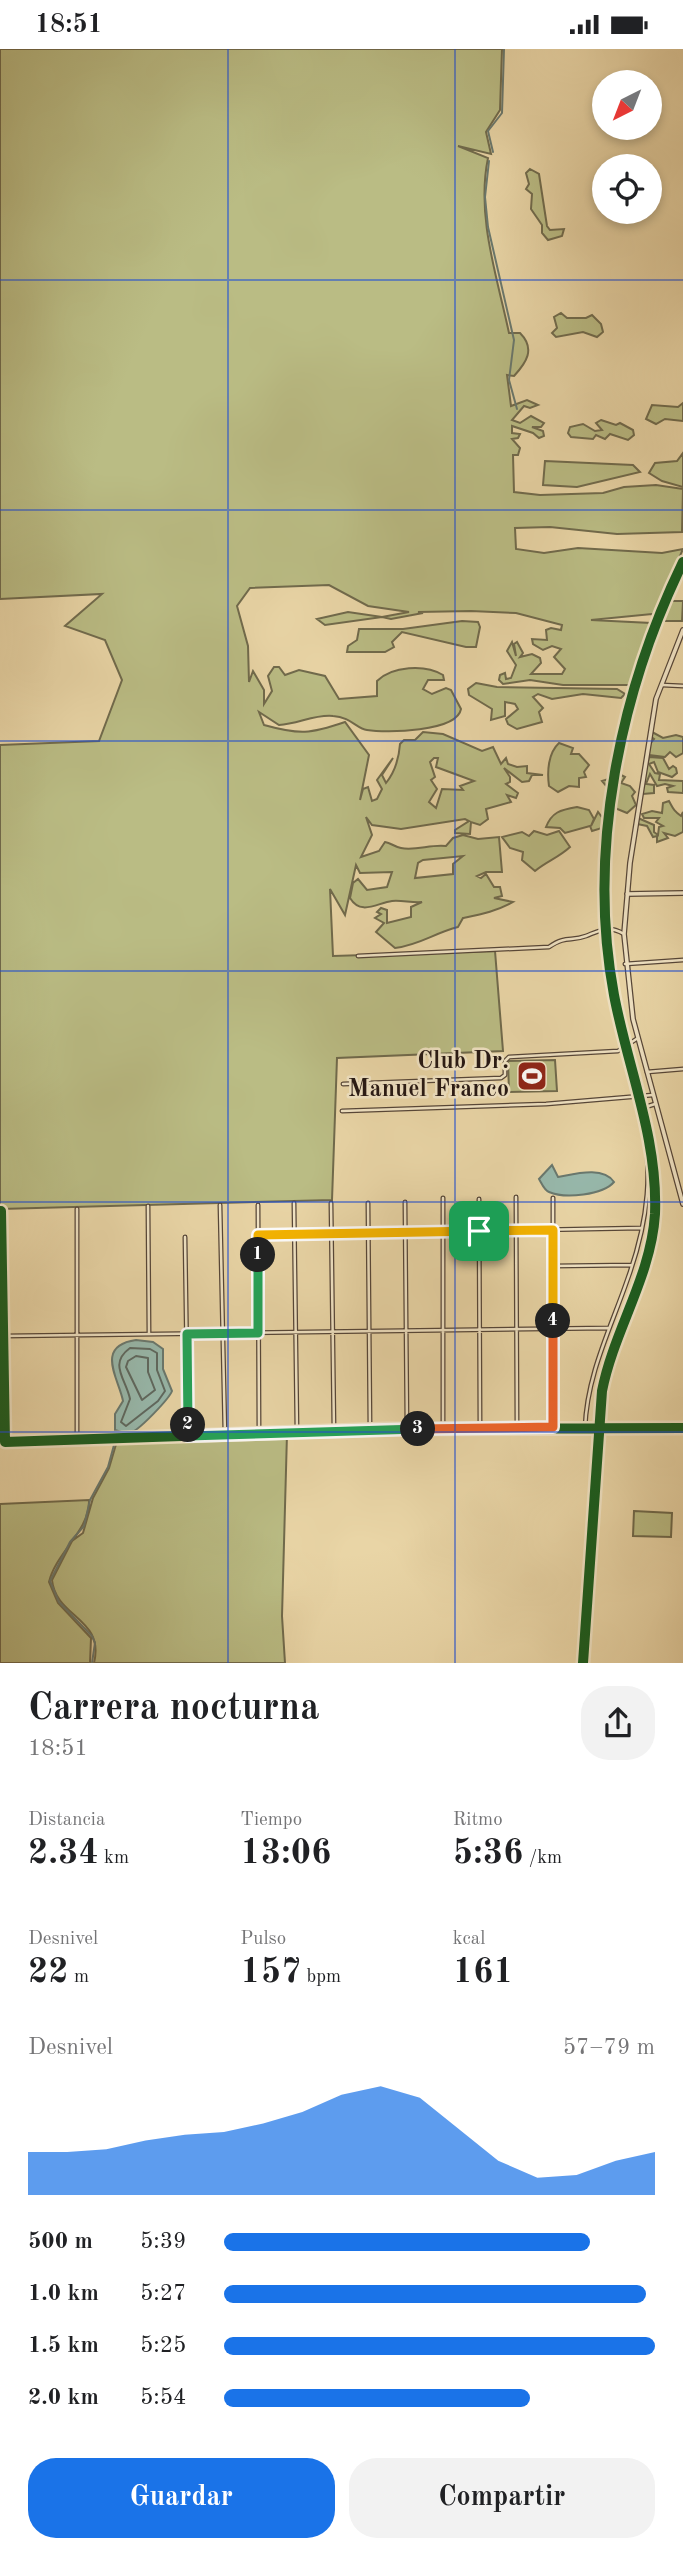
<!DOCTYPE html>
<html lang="es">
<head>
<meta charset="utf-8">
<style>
	:root { --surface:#fff; --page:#f2f2f2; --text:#202124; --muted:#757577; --accent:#1a73e8 }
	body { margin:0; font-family:"Old Standard TT",serif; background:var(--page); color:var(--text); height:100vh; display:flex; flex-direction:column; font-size:26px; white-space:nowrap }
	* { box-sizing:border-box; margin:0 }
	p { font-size:23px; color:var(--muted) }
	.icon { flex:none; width:38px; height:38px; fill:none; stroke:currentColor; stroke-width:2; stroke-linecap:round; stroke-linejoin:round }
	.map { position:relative; height:1614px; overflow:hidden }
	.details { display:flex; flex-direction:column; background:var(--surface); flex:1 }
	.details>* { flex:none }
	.needle { width:46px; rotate:222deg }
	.tools { position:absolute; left:592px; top:21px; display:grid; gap:14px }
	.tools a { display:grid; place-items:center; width:70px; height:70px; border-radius:50%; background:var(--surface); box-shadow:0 4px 10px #0003; font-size:35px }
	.pin { position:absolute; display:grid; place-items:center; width:60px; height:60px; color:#fff; margin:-30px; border-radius:14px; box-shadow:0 4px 10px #0006 }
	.km { position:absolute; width:35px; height:35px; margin:-18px; border-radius:50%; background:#222; color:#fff; font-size:19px; line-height:35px; text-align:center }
	.round { display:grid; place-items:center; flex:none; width:74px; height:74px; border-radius:28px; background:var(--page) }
	.head { display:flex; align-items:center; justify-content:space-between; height:119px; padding:0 28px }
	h1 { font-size:38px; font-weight:700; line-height:52px }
	.stats { display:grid; grid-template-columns:repeat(3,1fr); gap:10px; height:119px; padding:7px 28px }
	.stats div { display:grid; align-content:center }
	.stats b { font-size:35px; font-weight:700 }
	.stats small { font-size:19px; font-weight:400 }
	.stats p { font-size:19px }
	.chart { height:196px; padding:14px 28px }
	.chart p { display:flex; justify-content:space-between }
	.chart svg { width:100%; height:126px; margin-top:7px; fill:var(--accent); opacity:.7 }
	.button { display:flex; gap:14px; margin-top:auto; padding:14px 28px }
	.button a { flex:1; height:80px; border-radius:28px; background:var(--accent); color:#fff; font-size:28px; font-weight:700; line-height:80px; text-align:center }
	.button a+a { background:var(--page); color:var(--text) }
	ul { padding:0 28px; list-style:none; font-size:23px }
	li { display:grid; grid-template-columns:112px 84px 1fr; align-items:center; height:52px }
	li i { height:18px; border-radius:9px; background:var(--accent) }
	.status { display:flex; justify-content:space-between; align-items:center; height:49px; padding:0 35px; background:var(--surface); direction:ltr }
	.status svg { height:19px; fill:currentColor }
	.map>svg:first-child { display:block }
	.green { fill:#babc84; stroke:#706a4c; stroke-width:2; fill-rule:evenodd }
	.water { fill:#97b8ab; stroke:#69786e; stroke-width:2 }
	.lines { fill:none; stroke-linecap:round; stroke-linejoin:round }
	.shore { stroke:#5e685f; stroke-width:2 }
	.stream { stroke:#69786e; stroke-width:2 }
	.minor-casing { stroke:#564638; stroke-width:5 }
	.tertiary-casing { stroke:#564638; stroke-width:6 }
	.minor { stroke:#f1e4c5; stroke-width:2.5 }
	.tertiary { stroke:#f1e4c5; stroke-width:3.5 }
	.cycleway-casing { stroke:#f1e4c5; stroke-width:15 }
	.cycleway { stroke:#1b5e20; stroke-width:10 }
	.split-1-casing { stroke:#fff; stroke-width:14 }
	.split-2-casing { stroke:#fff; stroke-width:14 }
	.split-3-casing { stroke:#fff; stroke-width:14 }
	.split-4-casing { stroke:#fff; stroke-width:14 }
	.split-5-casing { stroke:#fff; stroke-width:14 }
	.split-1 { stroke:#f5b400; stroke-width:9 }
	.split-2 { stroke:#22a559; stroke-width:9 }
	.split-3 { stroke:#22a559; stroke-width:9 }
	.split-4 { stroke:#f0652b; stroke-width:9 }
	.split-5 { stroke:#f5b400; stroke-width:9 }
	.grid { fill:none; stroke:#1d4ed8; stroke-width:2; stroke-opacity:0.55 }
	.labels { text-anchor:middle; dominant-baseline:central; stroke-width:5; stroke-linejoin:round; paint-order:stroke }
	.poi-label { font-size:24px; font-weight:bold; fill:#251713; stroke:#f1e4c5; text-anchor:end }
</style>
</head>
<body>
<div class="status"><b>18:51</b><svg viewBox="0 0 49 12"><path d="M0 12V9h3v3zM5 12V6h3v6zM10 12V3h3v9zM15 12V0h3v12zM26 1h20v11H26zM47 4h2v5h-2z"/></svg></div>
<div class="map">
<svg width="683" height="1614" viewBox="0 0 683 1614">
	<rect width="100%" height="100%" fill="#e9d5a6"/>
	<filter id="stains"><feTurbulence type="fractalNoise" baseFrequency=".00286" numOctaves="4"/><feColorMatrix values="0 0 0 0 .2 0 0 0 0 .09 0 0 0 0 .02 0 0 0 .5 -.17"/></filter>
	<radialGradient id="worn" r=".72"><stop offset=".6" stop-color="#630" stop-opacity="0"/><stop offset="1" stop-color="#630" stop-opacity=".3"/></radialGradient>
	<path class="green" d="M0 0H502L500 61 486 83 491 105 458 97 488 109C476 167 497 227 509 284H520C536 300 526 314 514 327L507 326 511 357 527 351 538 356 530 359 524 357 512 371 520 374 531 367 544 374 541 378H532L543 382 544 387 539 389 533 384 512 377V384L520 385 518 389 512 390 520 399 518 406H513L514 443 540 446 603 444 624 438 656 436 683 440 682 483 617 485 550 478 515 479 516 500 544 504 578 499 662 504 683 500 654 567 652 565 591 571 651 574C653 589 641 599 644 612L636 618 633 634 628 636H563L530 631 503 635 499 631 500 626 505 624 506 630 511 629 516 616 507 602 512 593 516 607 514 595 517 593 523 604 520 608 532 605 540 609 541 614 531 625H562L565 620 554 608 561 600 552 597 543 601 533 595 532 590 547 591 546 581 551 579 561 581 562 576 516 564 471 562 418 563 423 564 391 570 382 568 325 576 317 570 348 563 382 568 409 563 368 557 329 536 250 539 237 557 248 597 249 633 253 622 264 641V655L272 642 268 627 274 618H279L285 626 299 621 325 627 339 650 377 647V632C392 617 425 615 443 626L444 631H428L423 640 432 645 446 639 451 641 461 660C457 683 386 684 367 681 357 680 351 668 333 667 315 665 298 675 279 676L259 663 264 676C300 686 310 685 345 673L369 706 360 751 363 740 368 738 372 752 377 750 382 740 377 731 393 709 382 726 386 734C394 724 399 709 400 695L404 691H415L423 683 443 685 482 702 493 698 501 715 506 709 508 715 517 718 527 717V724L543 726H532L529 732 522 733 504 719 510 728V733L506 735 518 744 516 749 507 746 511 753 486 760 488 770 480 776 471 773 470 785 455 784V781L469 772 465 770 401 780 372 776 366 768 372 786 361 808 379 802 385 793C391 794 395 798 401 799 416 802 431 795 446 797L453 789 463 786 478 790 499 788 502 823H486L477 827 481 829 486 825 494 838H500L502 847 494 849 513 853C497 862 482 865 463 869L458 878C434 884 420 896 395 899L376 883 384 874 375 869 381 865 377 863 381 859 387 861V874L411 868V858L422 853C412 854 402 851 392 852 377 854 361 867 350 849L353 834 358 830 367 841 387 838 392 823 360 824 356 816 345 866 330 840 333 907 495 902 503 1002 337 1009 332 1151 0 1160V696L99 692 122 631 105 591 65 577 102 545 0 550ZM434 709H438L436 718 474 732 460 737 463 741 442 740 436 759 429 753 437 740 431 731 435 728 430 713ZM463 807 453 815V825L415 829 418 814 423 811Z
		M530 120 539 125 547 177 550 181 564 180 562 187 548 191 542 184V176L531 160 532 145 526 140 529 135 526 124Z
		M561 264 567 269H586L592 266 601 275 603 283 597 288 583 283 556 288 552 284 557 279 554 268Z
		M683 354V372L665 370 656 375 646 370 652 356 678 358Z
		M601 371 616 376 620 374 633 381 634 386 628 391 610 385 605 390 596 386 593 390 571 388 568 384 570 378 583 375 595 382 602 381 596 374Z
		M683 404V438L662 432 649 424 655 414 677 412Z
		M545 412 633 416 640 423 577 438 543 436Z
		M669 542 674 544 672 552H683L682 572H662L658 569 665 545Z
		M462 572 478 573 480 578 476 598H466L402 583 392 593 394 598 385 603H347L348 597 357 591 359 580H403Z
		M476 634 497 638 617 640 625 645 621 649 583 645 552 650 538 645 533 648 543 659 539 663 542 673 517 680 508 675 506 670 518 660 515 655 505 653V667L491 671 492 660 469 646 468 640Z
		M652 683 663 689 676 686 683 688V704L676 708 670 703 665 708 649 706V696L654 690 650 687Z
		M559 694 573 699 571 705H579L589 716 584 723 586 728 579 729V738L569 737 558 743 549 737C547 723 548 704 559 694Z
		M649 708 663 709 669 720 673 717 676 719 677 724 672 728 658 723 654 713 649 715 655 724 660 725 659 731 683 732V744L668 743 667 739 673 737 665 735 657 737 650 725 646 735 654 736V744L643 745 642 737Z
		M621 726 625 728 621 734 630 737 635 743 632 747 636 756 627 764 610 757 606 747 608 739 602 732Z
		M669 752C673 759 673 761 681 767L683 763V783L675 787 664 784 668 789 657 793V787L653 788 647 777 637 775 638 769 654 776V783L658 786 659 778 663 777 656 773 659 769H644L642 765 652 762 662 764 663 754Z
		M577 758 589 761 594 770 591 777 598 763 604 771 602 779 592 782 590 777 565 784 560 779 546 778C552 763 560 761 577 758Z
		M534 782 547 786 559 782 570 798C558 809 547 812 535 822L522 811 523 803 510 799 502 788 522 783 529 787Z
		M555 1011 557 1042 509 1043 508 1012Z
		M287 1385 282 1567 285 1614H94C105 1569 56 1569 52 1531L72 1492 83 1484 93 1449 109 1419 117 1392Z
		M89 1451C90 1482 56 1503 49 1533L58 1554 91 1589 90 1614H0V1455Z
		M634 1462 672 1464 671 1488 633 1487Z"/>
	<path class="water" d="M552 1116 558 1128C575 1125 603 1117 614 1133 603 1146 565 1150 549 1143 544 1141 542 1135 539 1130Z
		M136 1291 153 1293 163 1300V1320L172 1342C169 1350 140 1380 132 1383 126 1385 120 1383 115 1381V1365L123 1352C119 1330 94 1297 136 1291Z"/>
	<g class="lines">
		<path class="shore" d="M130 1299 150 1300 157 1304V1321L165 1342 158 1352 126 1377 121 1373 130 1350C126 1330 108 1315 130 1299Z
			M136 1307 148 1309V1323L155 1341 142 1351 126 1318 128 1312Z"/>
		<path class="stream" d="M493 103 488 82 502 64 504 0
			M489 112 485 148 488 178 514 291 509 331 517 360
			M118 1387 119 1383
			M92 1614 95 1594 92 1587 59 1553 50 1532 70 1493 84 1477 90 1451 108 1418 114 1396"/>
		<g class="minor-casing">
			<path id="minor" d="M662 636 683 637
				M358 907 549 898C567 886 570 893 586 887 601 881 608 876 624 885
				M625 915 683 911
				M647 1023 683 1020
				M343 1035 501 1029 505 1026V1012L509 1008 618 1002 638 989
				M342 1062 546 1055 653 1046
				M516 1148 517 1379
				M443 1149V1380
				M553 1149V1378
				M479 1150 480 1379
				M405 1153 407 1380
				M294 1154 297 1384
				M331 1154 334 1382
				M368 1154 370 1381
				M220 1156 225 1386
				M258 1156 259 1384
				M148 1157 149 1285
				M1 1162 5 1393 387 1380 683 1379
				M258 1186 641 1179
				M185 1188 188 1387
				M553 1217 632 1216
				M4 1287 608 1279
				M585 1379C587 1325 611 1279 628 1229 648 1173 655 1118 639 1060L655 1055
				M77 1391V1160"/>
		</g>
		<g class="tertiary-casing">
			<path id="tertiary" d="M683 581 656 650 630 814 624 885 633 970 683 1155
				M627 845 683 844"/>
		</g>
		<use href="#minor" class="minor"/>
		<use href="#tertiary" class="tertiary"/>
		<g class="cycleway-casing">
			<path id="cycleway" d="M1 1162 5 1393 387 1380 683 1379
				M583 1614 602 1342C614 1281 651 1228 655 1165 658 1089 628 1020 614 946 587 802 620 643 683 513"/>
		</g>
		<use href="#cycleway" class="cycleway"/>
	</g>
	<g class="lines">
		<g class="split-1-casing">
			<path id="split-1" d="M258 1206V1186L479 1182"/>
		</g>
		<g class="split-2-casing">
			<path id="split-2" d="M188 1376 187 1285 258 1284V1206"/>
		</g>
		<g class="split-3-casing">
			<path id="split-3" d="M188 1376V1387L418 1380"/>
		</g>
		<g class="split-4-casing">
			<path id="split-4" d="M418 1380 553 1378V1272"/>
		</g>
		<g class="split-5-casing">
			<path id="split-5" d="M479 1182 553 1181V1272"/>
		</g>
		<use href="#split-1" class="split-1"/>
		<use href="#split-2" class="split-2"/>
		<use href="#split-3" class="split-3"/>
		<use href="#split-4" class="split-4"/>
		<use href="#split-5" class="split-5"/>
	</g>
	<path class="grid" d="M228 0V1614M455 0V1614M0 231H683M0 461H683M0 692H683M0 922H683M0 1153H683M0 1383H683"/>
	<defs>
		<g id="stadium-square" transform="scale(1.575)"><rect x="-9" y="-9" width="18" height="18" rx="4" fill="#8f2418" stroke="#f1e4c5"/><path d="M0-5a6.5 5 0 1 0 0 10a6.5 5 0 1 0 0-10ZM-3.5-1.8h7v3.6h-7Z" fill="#fff"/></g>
	</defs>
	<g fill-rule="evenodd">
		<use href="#stadium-square" x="532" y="1027"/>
	</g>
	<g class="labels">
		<g class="poi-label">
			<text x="509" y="1013">Club Dr.<tspan x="509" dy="28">Manuel Franco</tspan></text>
		</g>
	</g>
	<rect width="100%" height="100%" filter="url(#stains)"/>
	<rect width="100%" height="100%" fill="url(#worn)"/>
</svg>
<div class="tools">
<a><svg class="needle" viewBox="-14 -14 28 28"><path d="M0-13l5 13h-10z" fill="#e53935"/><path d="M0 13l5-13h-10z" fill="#757577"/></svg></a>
<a><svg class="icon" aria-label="locate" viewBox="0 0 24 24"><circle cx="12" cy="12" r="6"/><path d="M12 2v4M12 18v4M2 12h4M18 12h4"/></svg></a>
</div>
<div class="pin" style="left:479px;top:1182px;background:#1e9e55"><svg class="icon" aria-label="arrive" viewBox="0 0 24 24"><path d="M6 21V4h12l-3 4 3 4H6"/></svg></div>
<b class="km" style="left:258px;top:1206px">1</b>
<b class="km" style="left:188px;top:1376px">2</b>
<b class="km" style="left:418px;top:1380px">3</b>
<b class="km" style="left:553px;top:1272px">4</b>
</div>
<section class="details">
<div class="head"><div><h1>Carrera nocturna</h1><p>18:51</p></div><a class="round"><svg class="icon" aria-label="share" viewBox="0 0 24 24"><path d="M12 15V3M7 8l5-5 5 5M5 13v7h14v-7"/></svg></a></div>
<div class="stats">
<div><p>Distancia</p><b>2.34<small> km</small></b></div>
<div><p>Tiempo</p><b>13:06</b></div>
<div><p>Ritmo</p><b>5:36<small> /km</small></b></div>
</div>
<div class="stats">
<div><p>Desnivel</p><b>22<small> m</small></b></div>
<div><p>Pulso</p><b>157<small> bpm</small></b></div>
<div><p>kcal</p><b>161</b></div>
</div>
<div class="chart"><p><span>Desnivel</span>57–79 m</p>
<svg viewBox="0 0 160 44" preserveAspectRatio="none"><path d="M0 44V29L10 29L20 28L30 25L40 23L50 22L60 19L70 15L80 9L90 6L100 10L110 21L120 32L130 38L140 37L150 32L160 29V44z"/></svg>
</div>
<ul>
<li><b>500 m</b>5:39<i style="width:85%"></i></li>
<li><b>1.0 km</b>5:27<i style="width:98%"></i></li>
<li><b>1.5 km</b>5:25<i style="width:100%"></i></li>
<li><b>2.0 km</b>5:54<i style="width:71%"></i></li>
</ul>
<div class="button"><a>Guardar</a><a>Compartir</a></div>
</section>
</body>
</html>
